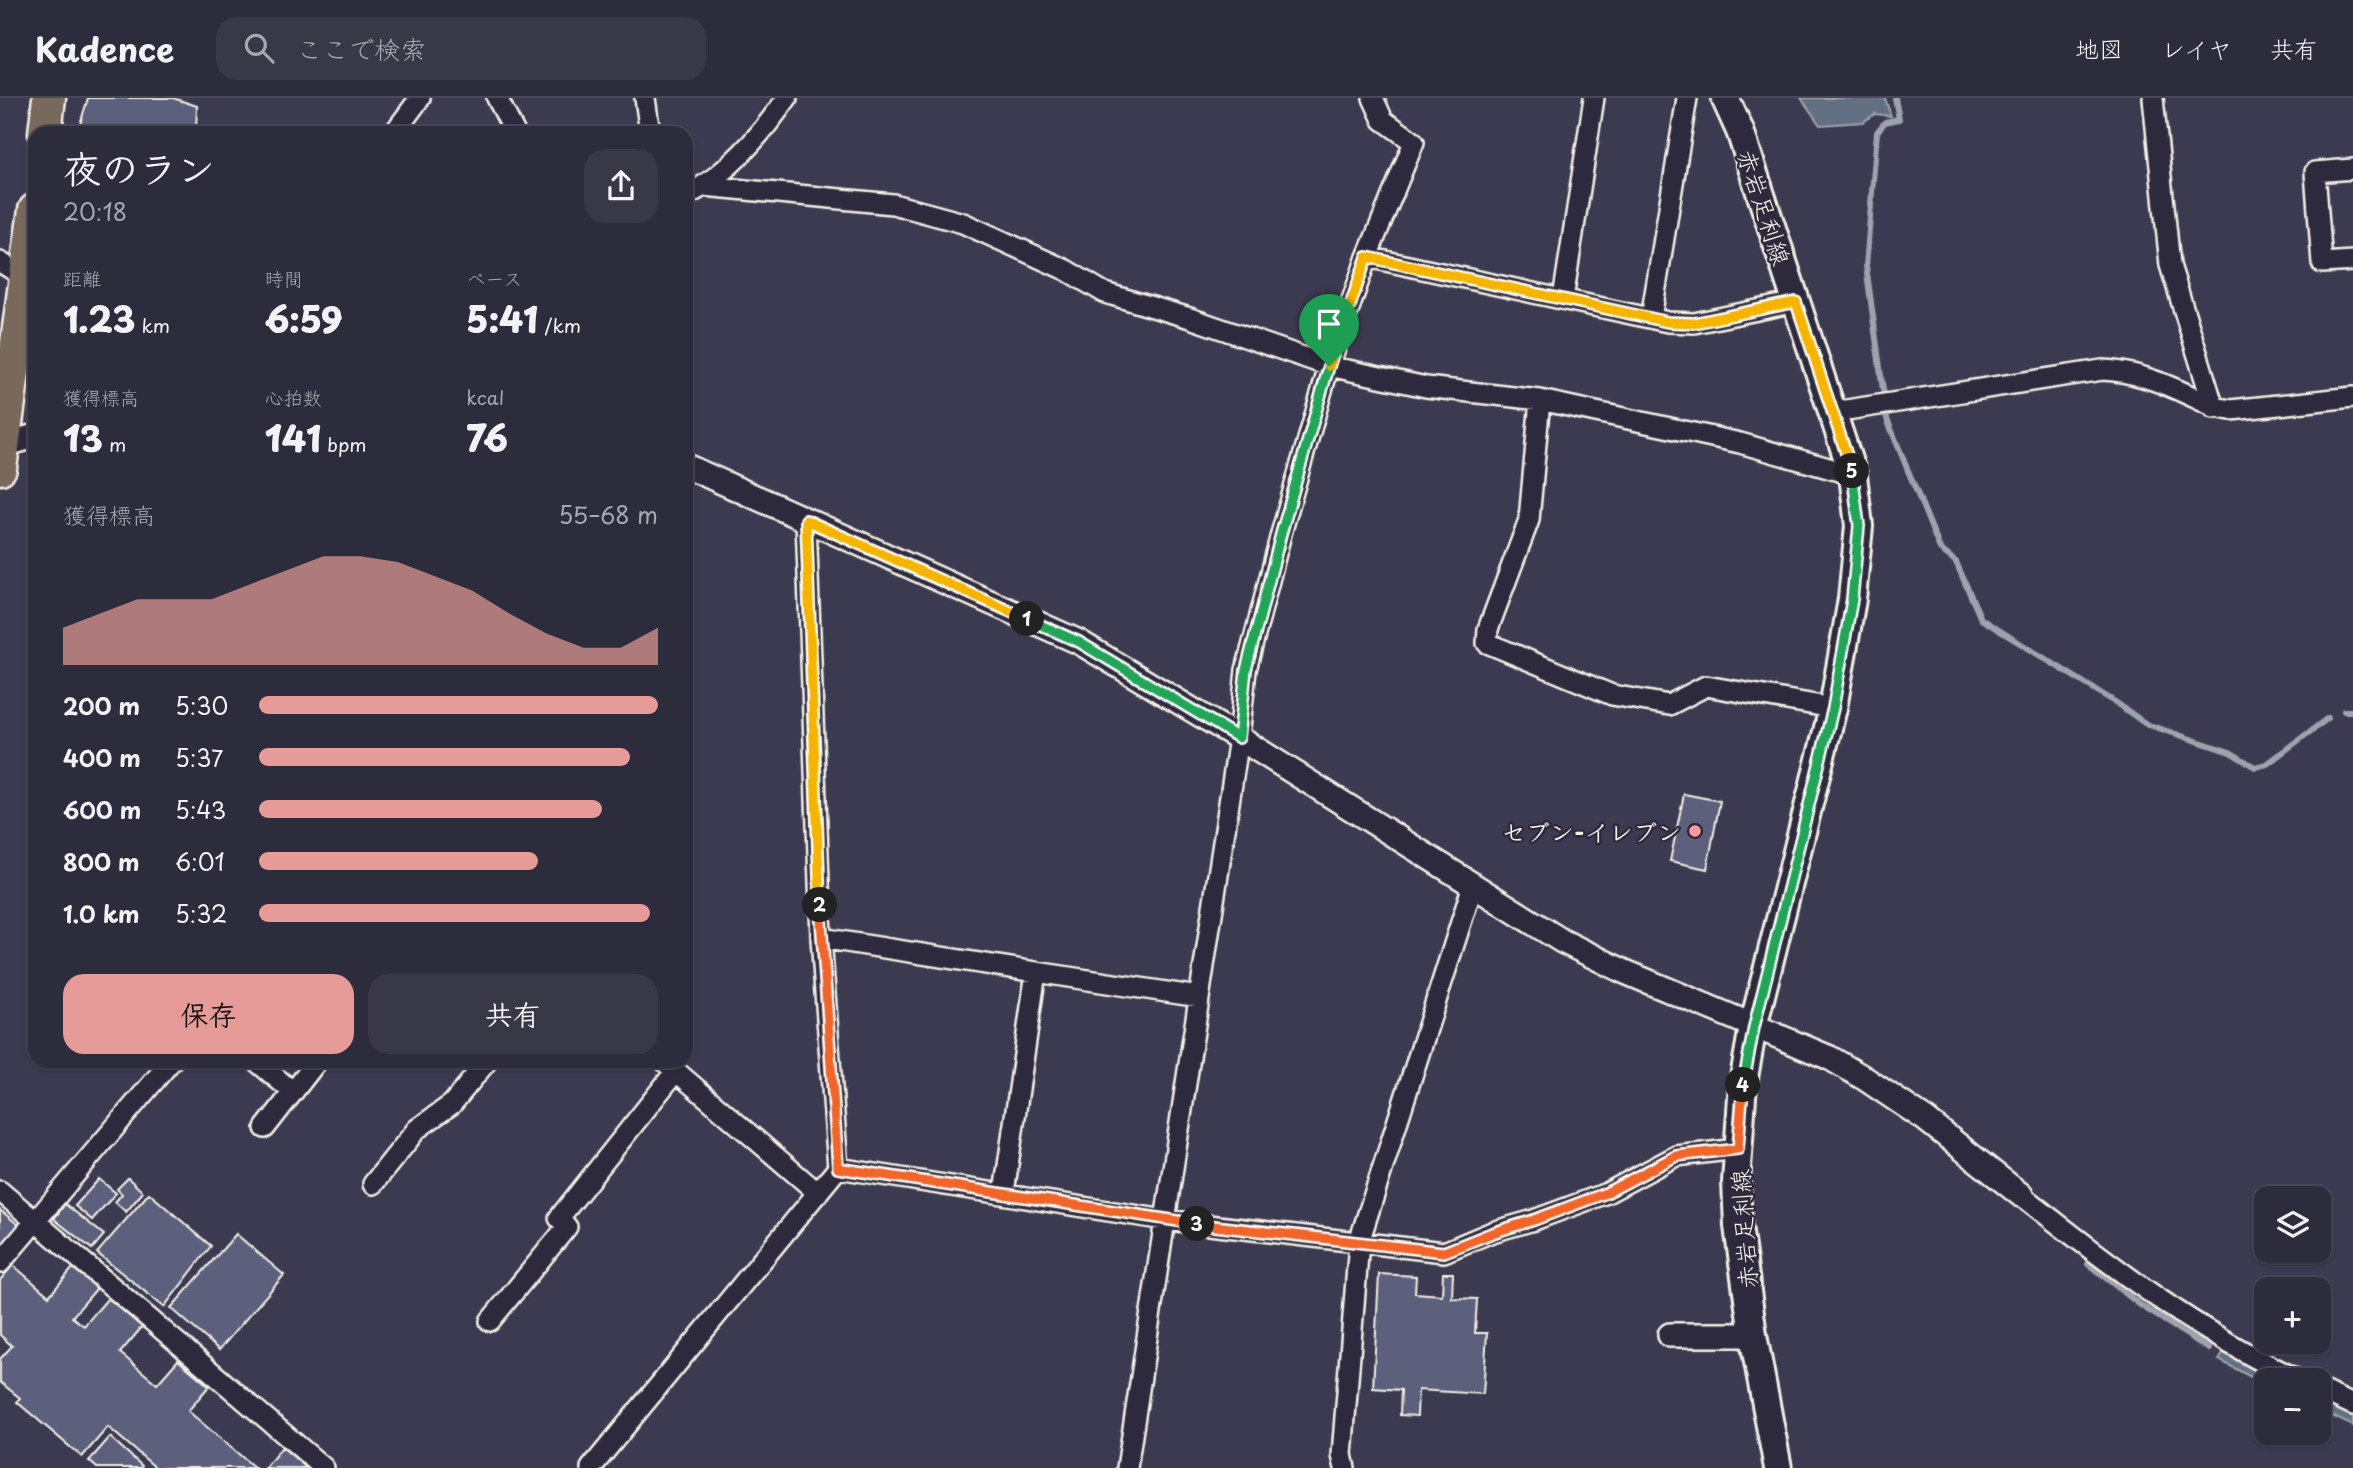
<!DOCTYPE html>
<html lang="ja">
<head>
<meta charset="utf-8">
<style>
	:root { --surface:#2d2c3c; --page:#393847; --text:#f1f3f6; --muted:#a7a7af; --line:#484856; --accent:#e69b98 }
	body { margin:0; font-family:"Playpen Sans","Klee One",sans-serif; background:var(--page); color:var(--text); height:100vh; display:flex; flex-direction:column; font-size:26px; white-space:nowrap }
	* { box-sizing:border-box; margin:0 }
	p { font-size:23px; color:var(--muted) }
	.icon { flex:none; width:38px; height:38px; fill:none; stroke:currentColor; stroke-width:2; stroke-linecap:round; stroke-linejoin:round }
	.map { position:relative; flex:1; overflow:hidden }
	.details { position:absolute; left:28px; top:28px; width:665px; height:942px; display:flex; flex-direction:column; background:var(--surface); border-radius:21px; box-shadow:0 2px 5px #0004,0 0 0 2px var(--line) }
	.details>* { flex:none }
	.fabs { position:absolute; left:2254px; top:1088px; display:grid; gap:14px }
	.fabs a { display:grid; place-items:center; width:77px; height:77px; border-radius:14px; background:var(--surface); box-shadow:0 2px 5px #0004,0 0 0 2px var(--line); font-size:35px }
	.pin { position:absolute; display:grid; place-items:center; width:60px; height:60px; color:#fff; margin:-72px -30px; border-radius:50% 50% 50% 0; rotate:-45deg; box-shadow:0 0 7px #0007 }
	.pin .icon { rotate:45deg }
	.km { position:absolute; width:35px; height:35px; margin:-18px; border-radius:50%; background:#222; color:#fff; font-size:19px; line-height:35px; text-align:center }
	.round { display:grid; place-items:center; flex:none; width:74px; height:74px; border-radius:21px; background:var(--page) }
	.head { display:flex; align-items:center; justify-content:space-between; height:119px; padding:0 35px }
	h1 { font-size:38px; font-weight:800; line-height:52px }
	.metrics { display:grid; grid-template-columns:repeat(3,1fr); gap:10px; height:119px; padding:7px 35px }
	.metrics div { display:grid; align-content:center }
	.metrics b { font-size:35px; font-weight:800 }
	.metrics small { font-size:19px; font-weight:400 }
	.metrics p { font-size:19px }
	.chart { height:196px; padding:14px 35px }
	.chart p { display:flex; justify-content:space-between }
	.chart svg { width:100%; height:126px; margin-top:7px; fill:var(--accent); opacity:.7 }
	.cta { display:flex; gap:14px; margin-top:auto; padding:14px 35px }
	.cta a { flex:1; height:80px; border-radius:21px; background:var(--accent); color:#111; font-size:28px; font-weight:800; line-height:80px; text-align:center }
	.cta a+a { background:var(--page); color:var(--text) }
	ul { padding:0 35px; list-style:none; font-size:23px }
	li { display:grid; grid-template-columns:112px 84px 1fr; align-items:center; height:52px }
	li i { height:18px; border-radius:9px; background:var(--accent) }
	header { display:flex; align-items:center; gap:42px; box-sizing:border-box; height:98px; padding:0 35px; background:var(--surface); border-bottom:2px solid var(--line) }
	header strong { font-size:33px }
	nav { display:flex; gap:38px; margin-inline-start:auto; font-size:24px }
	.search { width:490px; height:63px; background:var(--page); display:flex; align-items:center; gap:18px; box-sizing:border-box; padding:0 24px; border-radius:21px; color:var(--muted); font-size:26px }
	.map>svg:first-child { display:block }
	.water { fill:#636f84; stroke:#9da3ac; stroke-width:2 }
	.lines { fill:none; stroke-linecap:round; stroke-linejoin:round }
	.stream { stroke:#9da3ac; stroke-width:6 }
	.building { fill:#5c617d; stroke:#f4f1e8; stroke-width:2 }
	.minor-casing { stroke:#f4f1e8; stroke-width:24 }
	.tertiary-casing { stroke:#f4f1e8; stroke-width:28 }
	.secondary-casing { stroke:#f4f1e8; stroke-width:32 }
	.trunk-casing { stroke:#f4f1e8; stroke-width:37 }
	.minor { stroke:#2f2a3d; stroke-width:19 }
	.tertiary { stroke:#2f2a3d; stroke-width:23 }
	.secondary { stroke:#2f2a3d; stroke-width:26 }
	.trunk { stroke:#78695c; stroke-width:32 }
	.split-1-casing { stroke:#fff; stroke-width:14 }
	.split-2-casing { stroke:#fff; stroke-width:14 }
	.split-3-casing { stroke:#fff; stroke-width:14 }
	.split-4-casing { stroke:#fff; stroke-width:14 }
	.split-5-casing { stroke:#fff; stroke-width:14 }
	.split-6-casing { stroke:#fff; stroke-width:14 }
	.split-1 { stroke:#22a559; stroke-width:9 }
	.split-2 { stroke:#f5b400; stroke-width:9 }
	.split-3 { stroke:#f0652b; stroke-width:9 }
	.split-4 { stroke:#f0652b; stroke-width:9 }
	.split-5 { stroke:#22a559; stroke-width:9 }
	.split-6 { stroke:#f5b400; stroke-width:9 }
	.poi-dot { fill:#ff9aa2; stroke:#2f2a3d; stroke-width:2.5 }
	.labels { text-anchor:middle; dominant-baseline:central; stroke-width:5; stroke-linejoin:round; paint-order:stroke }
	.street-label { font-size:24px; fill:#f4f1e8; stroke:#2f2a3d }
	.poi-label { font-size:24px; font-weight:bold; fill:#f4f1e8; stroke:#2f2a3d; text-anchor:end }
</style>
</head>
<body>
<header>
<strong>Kadence</strong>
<div class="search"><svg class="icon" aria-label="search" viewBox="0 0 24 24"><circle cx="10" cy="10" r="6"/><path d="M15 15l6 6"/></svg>ここで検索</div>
<nav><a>地図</a><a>レイヤ</a><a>共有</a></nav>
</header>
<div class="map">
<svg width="2353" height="1370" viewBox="0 0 2353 1370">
	<rect width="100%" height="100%" fill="#3c3a50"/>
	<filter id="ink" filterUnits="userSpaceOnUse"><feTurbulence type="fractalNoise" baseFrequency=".0143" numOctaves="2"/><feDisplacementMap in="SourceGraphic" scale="14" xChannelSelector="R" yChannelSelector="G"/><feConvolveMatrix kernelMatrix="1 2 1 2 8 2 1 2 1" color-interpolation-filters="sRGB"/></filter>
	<g filter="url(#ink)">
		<path class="water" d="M1801 0H1885L1891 18 1875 16 1863 24 1820 27Z
			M2226 1251 2292 1283H2266V1287L2219 1262Z
			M2319 1295 2353 1311V1328L2319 1312Z"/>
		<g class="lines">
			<path class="stream" d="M1895 0 1899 21 1885 24 1877 34 1866 168 1887 321 1940 451 1956 464 1981 521 2115 604 2146 626 2230 654 2255 669 2267 666 2328 620
				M2344 613H2353
				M2088 1166 2140 1207 2209 1251"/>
		</g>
		<path class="building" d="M88 0H173L197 8 196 35H117L80 26Z
			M1684 696 1720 703 1707 771 1670 763Z
			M128 1080 143 1094 126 1114 115 1104 122 1096 117 1091Z
			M99 1081 116 1095 92 1122 75 1108Z
			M149 1095 211 1148 164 1209 97 1155Z
			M65 1106 104 1137 92 1151 54 1121Z
			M0 1112 20 1128 0 1152Z
			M236 1136 284 1177 219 1252 171 1210Z
			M13 1167 49 1198 73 1170 97 1190 72 1219 84 1228 108 1200 142 1229 120 1255 157 1286 178 1262 209 1288 188 1313 255 1370H156L108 1329 82 1359 17 1304 20 1300 0 1284V1261L12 1248 0 1237V1182Z
			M1443 1175H1453L1452 1200 1477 1201 1475 1235H1487L1483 1296 1418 1292 1417 1318 1400 1317 1401 1292 1373 1290 1379 1176 1416 1178 1415 1195 1442 1197Z
			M110 1339 142 1368 141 1370H97L89 1363Z
			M282 1349 307 1370H265Z"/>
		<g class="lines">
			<g class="minor-casing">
				<path id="minor" d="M497 0 515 35
					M645 0 650 35
					M2153 0 2170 167 2214 310
					M394 35 420 0
					M2353 71 2315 74 2322 165 2353 163
					M704 88 893 106 963 125 1066 172 1105 195 1190 220 1329 268 1426 289 1540 302 1740 345 1853 377
					M686 98C728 76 760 38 787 0
					M1367 159 1668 224 1694 225 1796 204
					M0 164 26 180
					M1563 201 1594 0
					M1651 220 1687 0
					M1540 302 1529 422 1488 531 1487 545 1612 597 1669 607 1706 588 1833 610
					M1834 314 2102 272C2133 273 2161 284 2189 297 2204 304 2214 310 2231 312L2353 299
					M821 840 1036 874 1004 1095
					M1036 874 1199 899
					M255 962 293 994
					M663 962 818 1095
					M265 1030 318 962
					M838 1070 1165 1122 1444 1154 1492 1134 1534 1122 1607 1095 1676 1058 1738 1051
					M373 1086 417 1031 452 1006 488 962
					M0 1093 324 1370
					M2021 1097C2111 1168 2196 1234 2301 1283
					M0 1165 172 962
					M490 1223 567 1129 559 1120 676 973
					M2319 1291 2353 1307
					M591 1370 838 1070 821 840 806 422
					M1127 1370 1239 640 1246 572 1281 436 1329 268 1367 159 1414 44 1383 22 1373 0
					M1345 1370 1342 1357 1359 1144 1473 787"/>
			</g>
			<g class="tertiary-casing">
				<path id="tertiary" d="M0 348 35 338
					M686 368 1079 544 1239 640 1562 843 1623 873 1830 960 1864 980 1925 1021 2021 1097
					M1670 1237H1753"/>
			</g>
			<g class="secondary-casing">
				<path id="secondary" d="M1725 0 1740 33 1853 377 1859 428 1852 501 1833 610 1753 929 1743 985 1736 1084 1738 1128 1753 1237 1778 1370"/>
			</g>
			<g class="trunk-casing">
				<path id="trunk" d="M45 35 49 0
					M0 370 35 112"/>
			</g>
			<use href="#minor" class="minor"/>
			<use href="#tertiary" class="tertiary"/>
			<use href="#secondary" class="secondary"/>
			<use href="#trunk" class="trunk"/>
		</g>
	</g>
	<g class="lines" filter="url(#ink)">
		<g class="split-1-casing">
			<path id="split-1" d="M1027 521 1079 544 1239 640 1246 572 1281 436 1329 268"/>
		</g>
		<g class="split-2-casing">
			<path id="split-2" d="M820 807 806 422 1027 521"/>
		</g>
		<g class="split-3-casing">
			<path id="split-3" d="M820 807 838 1070 1197 1126"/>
		</g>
		<g class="split-4-casing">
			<path id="split-4" d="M1197 1126 1444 1154 1492 1135 1534 1122 1606 1095 1676 1058 1738 1051 1743 987"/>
		</g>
		<g class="split-5-casing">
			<path id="split-5" d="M1743 987 1754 929 1833 610 1852 501 1859 428 1852 373"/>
		</g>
		<g class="split-6-casing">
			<path id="split-6" d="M1329 268 1367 159 1668 224 1694 225 1796 204 1852 373"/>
		</g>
		<use href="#split-1" class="split-1"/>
		<use href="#split-2" class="split-2"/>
		<use href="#split-3" class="split-3"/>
		<use href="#split-4" class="split-4"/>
		<use href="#split-5" class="split-5"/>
		<use href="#split-6" class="split-6"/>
	</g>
	<circle class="poi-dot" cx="1695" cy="733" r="7"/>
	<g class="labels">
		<g class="street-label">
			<text transform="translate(1765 109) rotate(72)">赤岩足利線</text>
			<text transform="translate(1743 1131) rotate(-94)">赤岩足利線</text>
		</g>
		<g class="poi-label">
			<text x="1681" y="733">セブン-イレブン</text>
		</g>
	</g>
</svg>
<div class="fabs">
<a><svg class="icon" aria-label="layers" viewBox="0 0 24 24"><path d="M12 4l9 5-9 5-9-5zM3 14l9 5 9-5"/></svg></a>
<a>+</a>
<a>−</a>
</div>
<div class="pin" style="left:1329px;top:268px;background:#1e9e55"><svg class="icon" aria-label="arrive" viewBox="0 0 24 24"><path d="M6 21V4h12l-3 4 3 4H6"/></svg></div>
<b class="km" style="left:1027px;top:521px">1</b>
<b class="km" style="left:820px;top:807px">2</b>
<b class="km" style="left:1197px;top:1126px">3</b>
<b class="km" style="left:1743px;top:987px">4</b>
<b class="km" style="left:1852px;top:373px">5</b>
<section class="details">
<div class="head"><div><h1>夜のラン</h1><p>20:18</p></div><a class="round"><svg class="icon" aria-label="share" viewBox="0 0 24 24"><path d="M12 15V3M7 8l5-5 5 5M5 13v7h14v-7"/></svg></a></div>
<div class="metrics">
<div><p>距離</p><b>1.23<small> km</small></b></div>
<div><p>時間</p><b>6:59</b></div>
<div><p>ペース</p><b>5:41<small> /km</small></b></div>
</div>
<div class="metrics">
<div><p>獲得標高</p><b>13<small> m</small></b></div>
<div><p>心拍数</p><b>141<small> bpm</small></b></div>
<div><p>kcal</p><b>76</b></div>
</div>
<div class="chart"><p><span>獲得標高</span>55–68 m</p>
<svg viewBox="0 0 160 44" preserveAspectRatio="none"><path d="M0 44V31L10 26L20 21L30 21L40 21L50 16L60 11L70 6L80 6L90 8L100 13L110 18L120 26L130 33L140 38L150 38L160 31V44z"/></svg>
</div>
<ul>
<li><b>200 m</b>5:30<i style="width:100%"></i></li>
<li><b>400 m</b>5:37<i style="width:93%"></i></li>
<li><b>600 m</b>5:43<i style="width:86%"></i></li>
<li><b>800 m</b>6:01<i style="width:70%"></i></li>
<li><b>1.0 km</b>5:32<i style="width:98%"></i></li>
</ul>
<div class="cta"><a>保存</a><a>共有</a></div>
</section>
</div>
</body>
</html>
